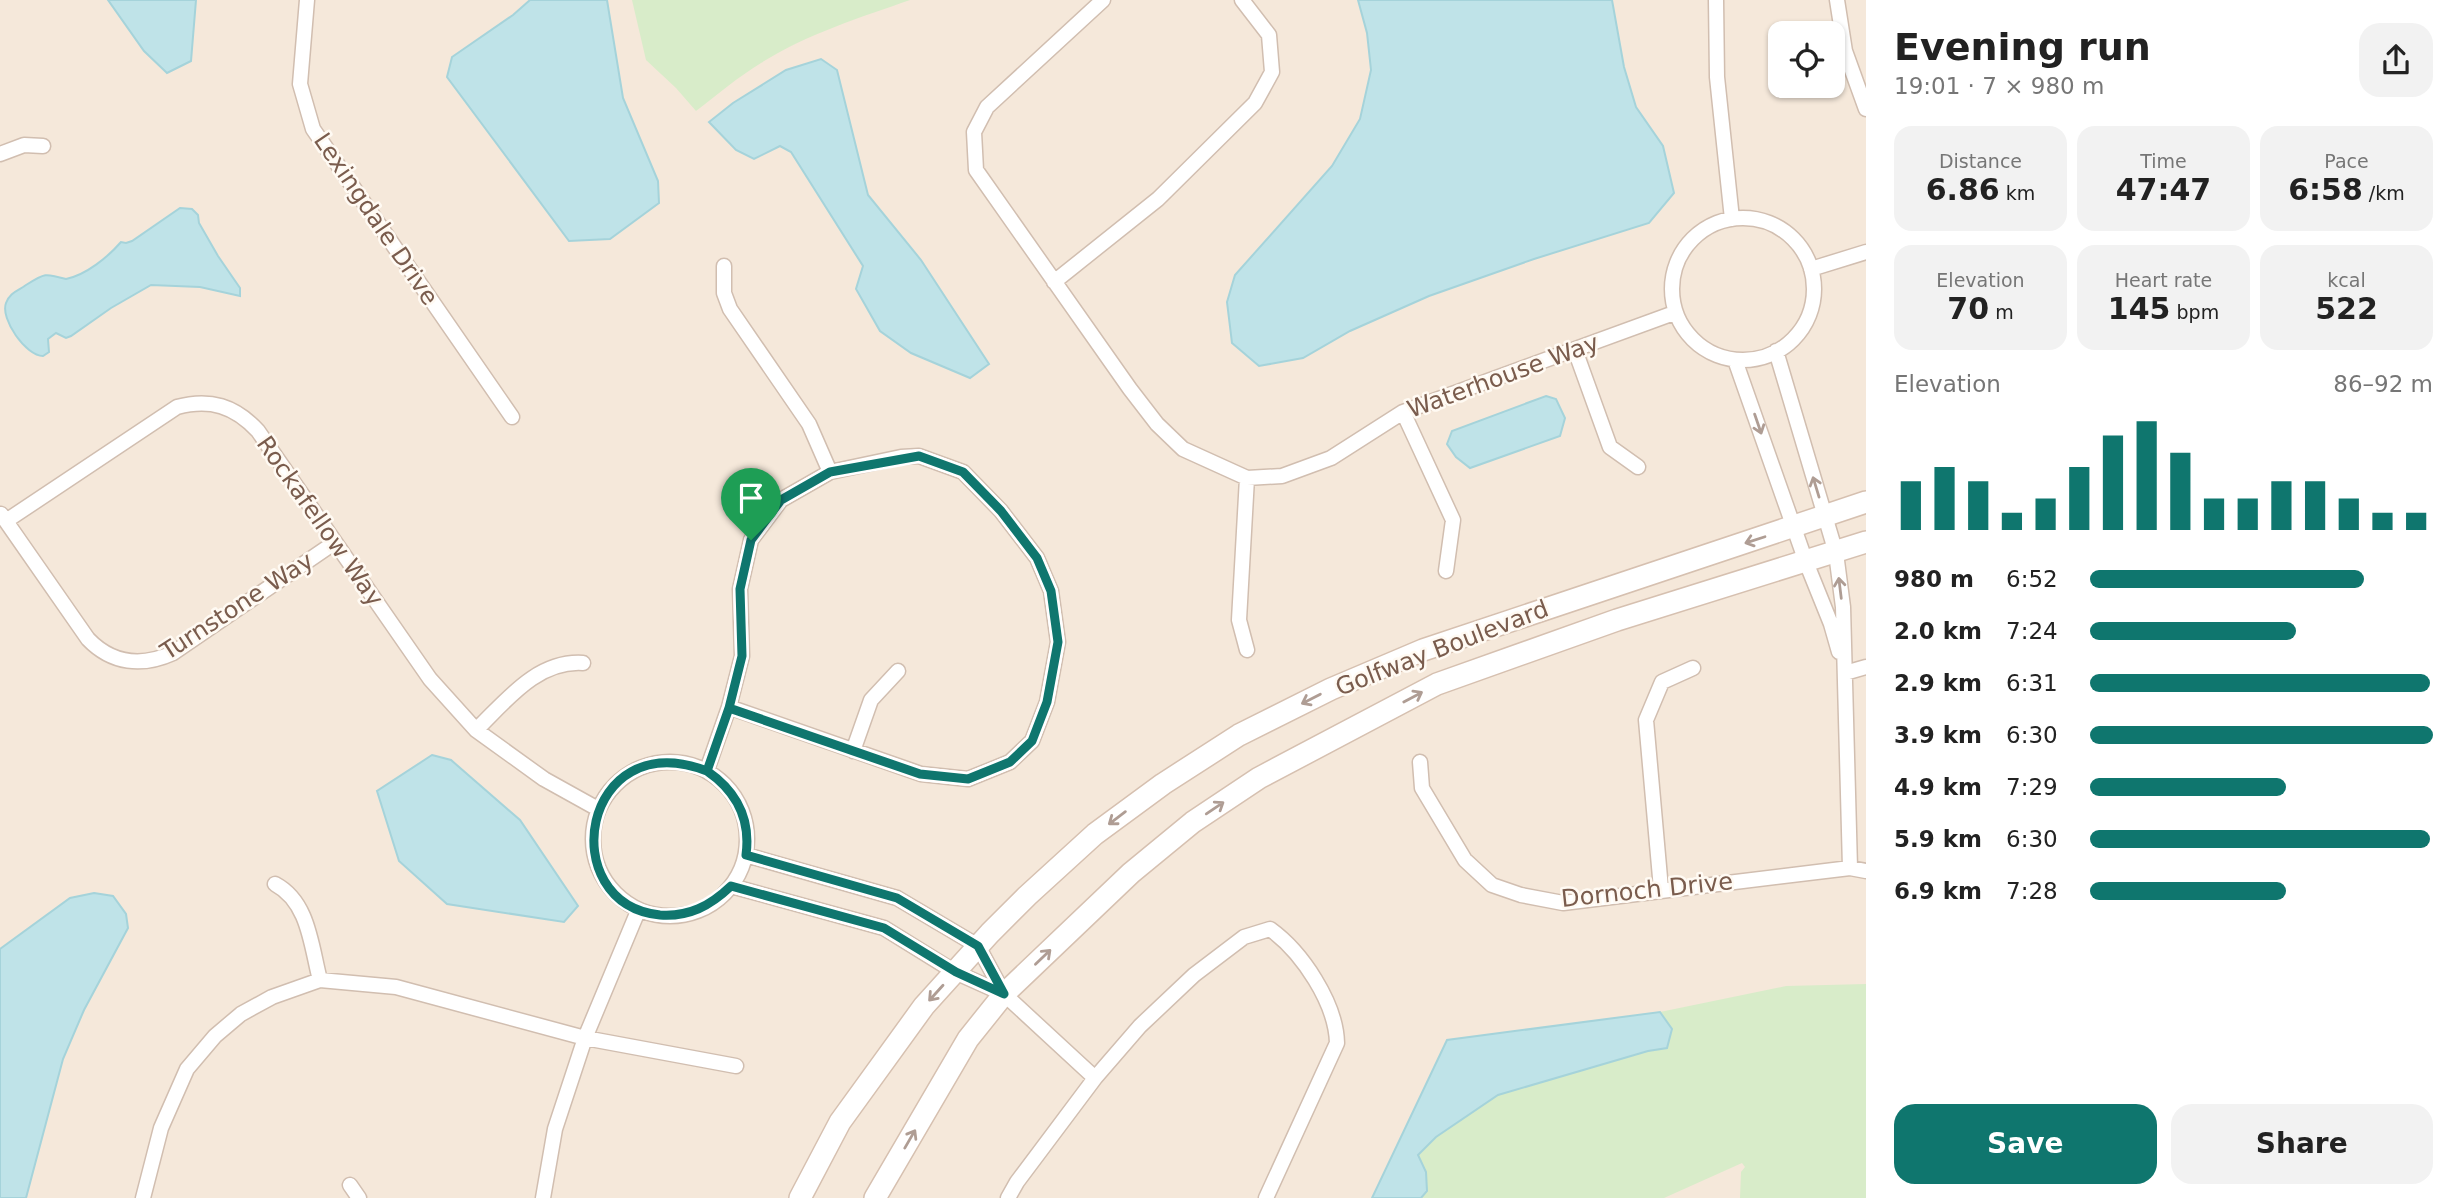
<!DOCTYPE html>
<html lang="en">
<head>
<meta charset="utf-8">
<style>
	:root { --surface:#fff; --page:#f2f2f2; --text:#222; --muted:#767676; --accent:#0f766e }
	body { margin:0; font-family:"DejaVu Sans",sans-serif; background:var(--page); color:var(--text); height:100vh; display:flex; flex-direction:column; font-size:26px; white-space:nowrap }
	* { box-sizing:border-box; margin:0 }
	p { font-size:23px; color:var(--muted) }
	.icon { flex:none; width:38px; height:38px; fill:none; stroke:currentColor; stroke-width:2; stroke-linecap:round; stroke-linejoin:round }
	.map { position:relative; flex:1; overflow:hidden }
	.drawer { display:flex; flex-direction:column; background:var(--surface); width:595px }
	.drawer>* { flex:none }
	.controls { position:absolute; left:1768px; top:21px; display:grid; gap:14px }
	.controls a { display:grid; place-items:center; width:77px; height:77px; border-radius:14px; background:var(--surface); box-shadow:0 2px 5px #0004; font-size:35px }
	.pin { position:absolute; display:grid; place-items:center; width:60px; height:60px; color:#fff; margin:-72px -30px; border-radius:50% 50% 50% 0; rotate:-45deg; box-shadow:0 0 7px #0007 }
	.pin .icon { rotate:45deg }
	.round { display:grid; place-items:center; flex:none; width:74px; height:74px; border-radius:21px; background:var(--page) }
	.summary { display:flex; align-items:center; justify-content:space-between; height:119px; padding:0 28px }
	h1 { font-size:38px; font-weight:600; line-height:52px }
	.metrics { display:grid; grid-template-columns:repeat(3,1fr); gap:10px; height:119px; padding:7px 28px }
	.metrics div { display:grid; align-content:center; border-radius:18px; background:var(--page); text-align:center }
	.metrics b { font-size:30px; font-weight:600 }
	.metrics small { font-size:19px; font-weight:400 }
	.metrics p { font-size:19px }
	.chart { height:196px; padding:14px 28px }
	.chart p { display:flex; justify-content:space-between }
	.chart svg { width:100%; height:126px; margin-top:7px; stroke:var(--accent); stroke-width:6 }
	.action { display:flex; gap:14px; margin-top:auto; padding:14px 28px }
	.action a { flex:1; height:80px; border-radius:21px; background:var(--accent); color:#fff; font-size:28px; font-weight:600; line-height:80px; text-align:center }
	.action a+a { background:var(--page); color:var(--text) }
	ul { padding:0 28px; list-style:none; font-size:23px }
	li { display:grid; grid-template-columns:112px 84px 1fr; align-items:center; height:52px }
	li i { height:18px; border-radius:9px; background:var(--accent) }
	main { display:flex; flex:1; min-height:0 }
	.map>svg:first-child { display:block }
	.residential { fill:#f5e8da; fill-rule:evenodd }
	.green { fill:#d8ecc9 }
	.water { fill:#bfe3e8; stroke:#a5d3da; stroke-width:2 }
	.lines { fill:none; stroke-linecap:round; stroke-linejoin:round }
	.street-casing { stroke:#d1beb0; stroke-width:17 }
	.secondary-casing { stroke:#d6c0b0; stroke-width:24 }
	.street { stroke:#fff; stroke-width:14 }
	.secondary { stroke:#fff; stroke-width:21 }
	.oneway { stroke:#af9d94 }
	.route-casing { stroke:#fff; stroke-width:14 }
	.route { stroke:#0f766e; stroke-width:9 }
	.labels { text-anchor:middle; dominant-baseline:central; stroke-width:5; stroke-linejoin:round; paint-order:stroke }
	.street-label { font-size:24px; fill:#7a5c4d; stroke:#fffaf3 }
</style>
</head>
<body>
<main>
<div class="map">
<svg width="1866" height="1198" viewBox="0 0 1866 1198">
	<rect width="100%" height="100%" fill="#fdf6ec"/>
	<path class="residential" d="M0 0H1866V1198H0ZM1780 33H1832V86H1780Z"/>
	<path class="green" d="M632 0H910C859 18 807 34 761 63 738 77 717 95 696 111L676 88 646 60Z
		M1866 984V1198H1740L1741 1172 1745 1167 1742 1163 1664 1198H1372L1447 1040 1660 1012 1786 986Z"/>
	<path class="water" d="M108 0H196L191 61 167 73 144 51Z
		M530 0H607L623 98 658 181 659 203 610 239 569 241 447 77 452 57 513 15Z
		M1358 0H1612L1624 67 1636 107 1663 146 1674 193 1649 223 1534 259 1429 296 1350 331 1303 358 1259 366 1232 343 1227 302 1235 275 1332 166 1360 119 1371 70 1367 33Z
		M821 59 837 70 868 195 921 260 989 364 970 378 911 353 880 331 856 289 863 266 791 152 780 146 754 159 736 150 709 122 733 103 786 70Z
		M180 208 192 209 198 215 199 223 218 256 240 288V296L200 287 151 285 111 308 71 336 66 338 56 333 48 339 49 352 43 356C26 356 0 319 6 303 10 292 18 291 26 285 45 273 45 273 66 279 86 275 108 257 121 242L126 243 132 241Z
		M1546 396 1556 399 1565 418 1560 436 1470 468 1456 457 1447 444 1452 431Z
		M432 755 451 760 520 820 578 906 564 922 447 904 399 861 377 791Z
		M94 893 113 896 126 914 128 928 84 1010 63 1059 26 1198H0V949L70 898Z
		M1660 1012 1672 1029 1667 1048 1648 1051 1498 1095 1436 1137 1418 1155 1426 1172 1427 1191 1421 1198H1372L1447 1040Z"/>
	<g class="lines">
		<g class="street-casing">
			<path id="street" d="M307 0 300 84 313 129 512 417
				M1103 0 987 107 974 132 976 170 1130 389 1157 424 1183 449 1247 478 1282 476 1331 458 1403 412 1674 313
				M1716 0 1717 77 1732 219
				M1837 0 1845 51 1866 109
				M0 154 24 145 43 146
				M1672 289a71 71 0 1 1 142 0a71 71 0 1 1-142 0Z
				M724 266V293L730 309 809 424 830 472
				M1811 269 1866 252
				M1054 282 1158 199 1255 103 1272 72 1269 35 1242 0
				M1575 350 1610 447 1638 467
				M1776 351 1836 553 1843 607 1850 868
				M1735 360 1806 562 1831 624 1839 652
				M1403 412 1453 520 1446 571
				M1 514 88 639C112 664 142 667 173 653L334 543
				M6 521 177 407C210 398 235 406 258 431L430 679 476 730 544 779 598 809
				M1247 650 1239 620 1247 478
				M1845 673 1866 667
				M476 730C506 701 537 660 583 663
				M853 751 871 700 898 671
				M593 839a77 77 0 1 1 154 0a77 77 0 1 1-154 0Z
				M1420 762 1422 788 1465 860 1492 885 1521 895 1563 903 1850 868 1866 871
				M707 770 729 707 742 656 740 589 751 540 781 500 830 472 901 457 919 456 963 472 1001 511 1037 558 1051 591 1058 642 1047 702 1032 741 1010 762 968 779 921 774 729 707
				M746 855 897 898 978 946 1004 994
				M275 884C309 902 311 946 320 980
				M731 886 884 928 955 972 1004 994 1095 1078
				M1661 889 1646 720 1662 682 1693 668
				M350 1185 359 1198
				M143 1198 161 1128 187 1069 215 1036 241 1014 272 997 320 980 396 987 585 1038 736 1066
				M543 1198 555 1129 585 1038 638 911
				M1008 1198 1017 1182 1095 1078 1140 1026 1194 975 1244 937 1270 929C1302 952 1336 1003 1337 1043L1266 1198"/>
		</g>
		<g class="secondary-casing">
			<path id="secondary" d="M800 1198 840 1122 924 1006 990 933 1027 896 1095 834 1163 784 1239 735 1331 689 1423 650 1866 502
				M875 1198 968 1039 1004 994 1131 873 1193 822 1259 778 1437 684 1617 620 1866 542"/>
		</g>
		<use href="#street" class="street"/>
		<use href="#secondary" class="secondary"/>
	</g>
	<defs><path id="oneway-shaft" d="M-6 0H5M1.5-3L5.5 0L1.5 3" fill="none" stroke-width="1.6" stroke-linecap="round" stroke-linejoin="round" transform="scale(1.75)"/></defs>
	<g class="oneway">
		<use href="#oneway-shaft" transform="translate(1758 424) rotate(71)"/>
		<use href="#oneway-shaft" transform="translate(1816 487) rotate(-107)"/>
		<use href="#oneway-shaft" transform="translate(1755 540) rotate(162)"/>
		<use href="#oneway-shaft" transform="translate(1840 588) rotate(-97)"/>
		<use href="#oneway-shaft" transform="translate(1413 697) rotate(-28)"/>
		<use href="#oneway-shaft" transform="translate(1311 699) rotate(153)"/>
		<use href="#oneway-shaft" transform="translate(1215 808) rotate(-34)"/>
		<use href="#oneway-shaft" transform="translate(1117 818) rotate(143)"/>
		<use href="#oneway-shaft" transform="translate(1043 957) rotate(-44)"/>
		<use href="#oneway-shaft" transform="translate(936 993) rotate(132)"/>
		<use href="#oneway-shaft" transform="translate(910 1139) rotate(-60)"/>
	</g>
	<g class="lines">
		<g class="route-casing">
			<path id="route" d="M751 540 740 589 742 656 729 708 707 771C581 723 553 904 660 915 689 917 710 906 731 886L884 928 956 972 1004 994 978 946 897 898 746 855C751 818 736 791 707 771L729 708 920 774 968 779 1010 762 1032 741 1047 702 1058 642 1051 591 1037 558 1001 511 963 472 919 456 830 472 781 500 751 540"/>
		</g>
		<use href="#route" class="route"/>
	</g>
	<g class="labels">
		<g class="street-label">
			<text transform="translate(376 219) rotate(56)">Lexingdale Drive</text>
			<text transform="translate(1503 376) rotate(-20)">Waterhouse Way</text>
			<text transform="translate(320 521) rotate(55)">Rockafellow Way</text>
			<text transform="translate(237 606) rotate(-33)">Turnstone Way</text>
			<text transform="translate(1442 648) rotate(-21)">Golfway Boulevard</text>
			<text transform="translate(1647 890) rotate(-6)">Dornoch Drive</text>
		</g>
	</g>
</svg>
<div class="controls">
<a><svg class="icon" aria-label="locate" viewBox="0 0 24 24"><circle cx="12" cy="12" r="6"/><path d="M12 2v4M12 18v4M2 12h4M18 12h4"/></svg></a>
</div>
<div class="pin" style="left:751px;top:540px;background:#1e9e55"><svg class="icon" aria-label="arrive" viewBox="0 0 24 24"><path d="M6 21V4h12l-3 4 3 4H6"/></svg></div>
</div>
<section class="drawer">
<div class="summary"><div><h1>Evening run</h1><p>19:01 · 7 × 980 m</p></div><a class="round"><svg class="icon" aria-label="share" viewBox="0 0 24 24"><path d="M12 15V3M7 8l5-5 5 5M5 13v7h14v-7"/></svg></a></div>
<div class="metrics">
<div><p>Distance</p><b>6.86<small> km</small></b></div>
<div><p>Time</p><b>47:47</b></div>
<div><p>Pace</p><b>6:58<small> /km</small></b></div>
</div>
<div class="metrics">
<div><p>Elevation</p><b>70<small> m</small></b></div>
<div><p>Heart rate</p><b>145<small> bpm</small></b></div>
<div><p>kcal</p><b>522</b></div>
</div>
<div class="chart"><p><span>Elevation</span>86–92 m</p>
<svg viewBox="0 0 160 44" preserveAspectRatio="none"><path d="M5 44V27M15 44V22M25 44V27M35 44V38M45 44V33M55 44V22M65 44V11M75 44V6M85 44V17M95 44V33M105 44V33M115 44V27M125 44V27M135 44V33M145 44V38M155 44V38"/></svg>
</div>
<ul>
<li><b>980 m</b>6:52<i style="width:80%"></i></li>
<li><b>2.0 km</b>7:24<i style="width:60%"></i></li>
<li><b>2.9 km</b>6:31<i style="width:99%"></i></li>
<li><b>3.9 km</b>6:30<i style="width:100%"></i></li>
<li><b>4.9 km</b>7:29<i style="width:57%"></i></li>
<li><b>5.9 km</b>6:30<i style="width:99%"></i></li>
<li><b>6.9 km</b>7:28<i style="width:57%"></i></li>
</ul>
<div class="action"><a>Save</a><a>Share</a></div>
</section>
</main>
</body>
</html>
